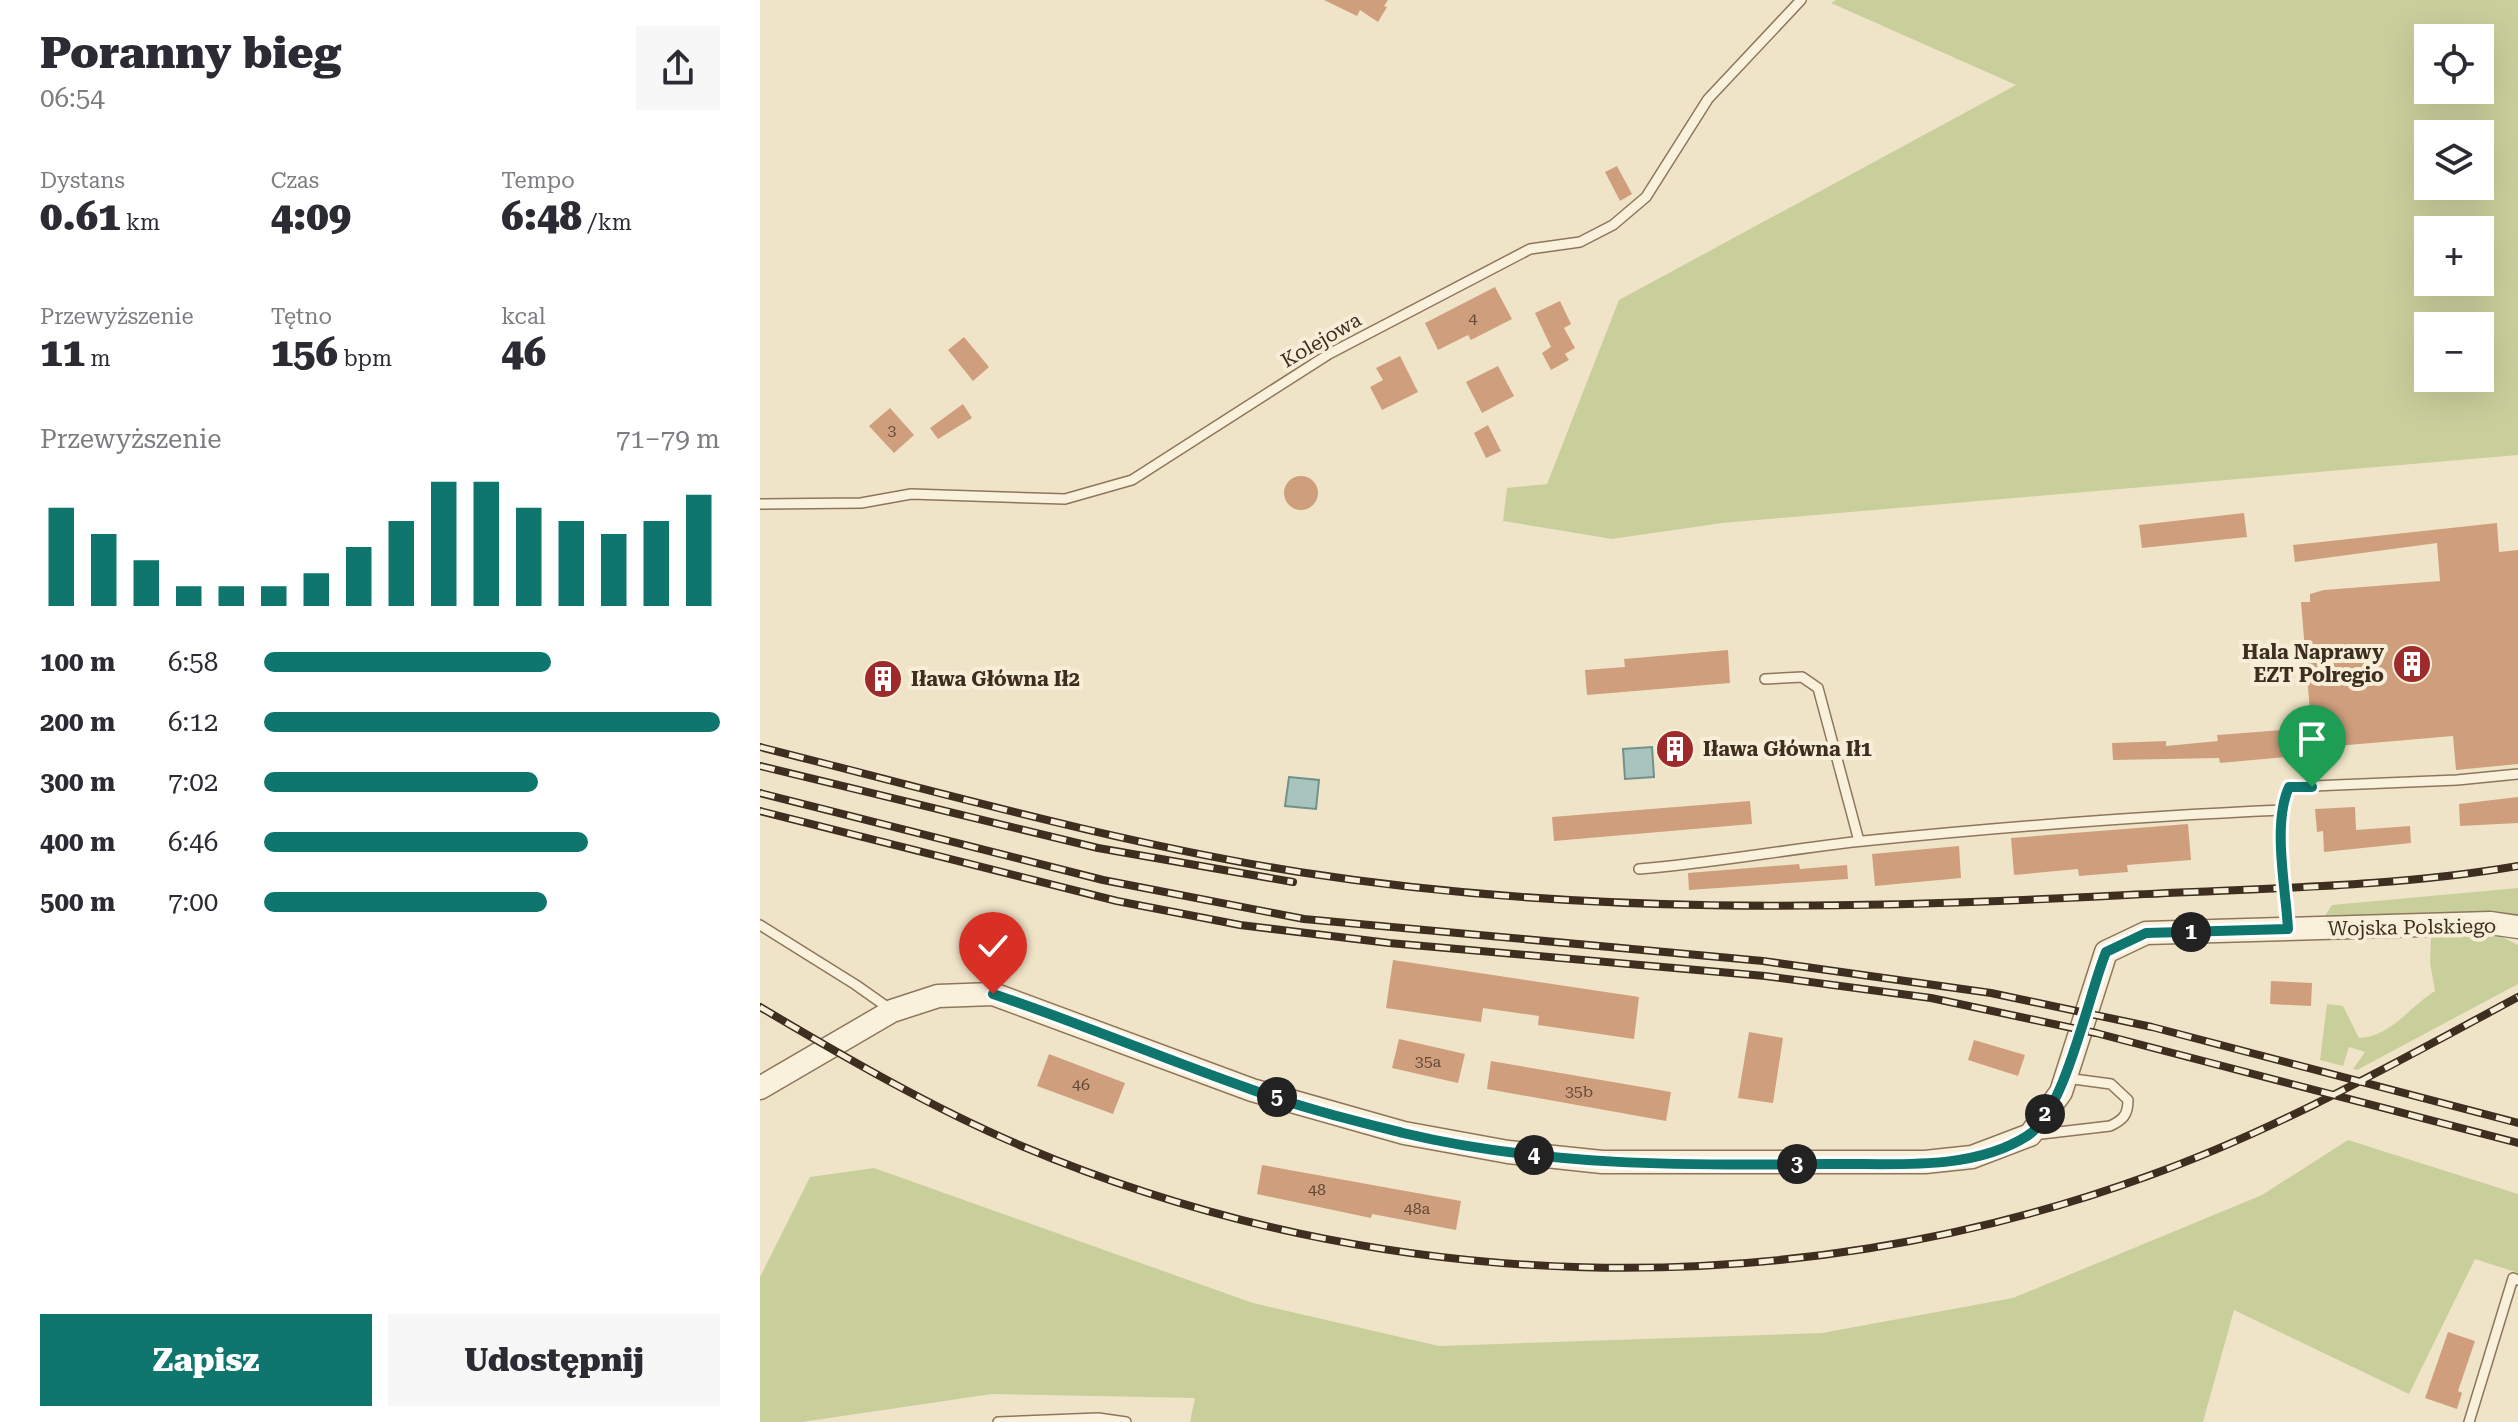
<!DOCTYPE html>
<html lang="pl">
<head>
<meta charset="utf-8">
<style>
	:root { --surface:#fff; --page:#f7f7f7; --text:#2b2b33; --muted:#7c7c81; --accent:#0f766e }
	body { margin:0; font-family:"Roboto Serif",serif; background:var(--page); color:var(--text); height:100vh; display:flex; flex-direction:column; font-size:30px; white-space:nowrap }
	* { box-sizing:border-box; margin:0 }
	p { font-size:26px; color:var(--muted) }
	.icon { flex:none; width:44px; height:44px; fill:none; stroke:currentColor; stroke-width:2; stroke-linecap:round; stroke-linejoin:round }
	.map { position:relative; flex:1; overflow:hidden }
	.side { display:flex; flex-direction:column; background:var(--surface); width:760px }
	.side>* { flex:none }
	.tools { position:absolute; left:1654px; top:24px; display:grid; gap:16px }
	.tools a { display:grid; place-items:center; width:80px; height:80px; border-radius:0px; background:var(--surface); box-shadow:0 8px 32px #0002; font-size:40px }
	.pin { position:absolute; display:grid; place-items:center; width:68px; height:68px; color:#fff; margin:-82px -34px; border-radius:50% 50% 50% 0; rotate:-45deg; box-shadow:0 0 8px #0007 }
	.pin .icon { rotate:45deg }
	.km { position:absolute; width:40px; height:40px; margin:-20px; border-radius:50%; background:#222; color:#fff; font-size:22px; line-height:40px; text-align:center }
	.round { display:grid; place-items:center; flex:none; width:84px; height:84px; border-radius:0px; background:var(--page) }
	.summary { display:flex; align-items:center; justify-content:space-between; height:136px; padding:0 40px }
	h1 { font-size:44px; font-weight:800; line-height:60px }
	.metrics { display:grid; grid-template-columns:repeat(3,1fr); gap:12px; height:136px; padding:8px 40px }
	.metrics div { display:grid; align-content:center }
	.metrics b { font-size:40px; font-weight:800 }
	.metrics small { font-size:22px; font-weight:400 }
	.metrics p { font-size:22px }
	.chart { height:224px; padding:16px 40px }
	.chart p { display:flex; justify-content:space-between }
	.chart svg { width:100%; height:144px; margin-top:8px; stroke:var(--accent); stroke-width:6 }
	.action { display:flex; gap:16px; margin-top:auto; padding:16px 40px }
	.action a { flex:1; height:92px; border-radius:0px; background:var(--accent); color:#fff; font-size:32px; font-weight:800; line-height:92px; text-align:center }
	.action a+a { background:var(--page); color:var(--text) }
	ul { padding:0 40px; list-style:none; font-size:26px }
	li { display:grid; grid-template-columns:128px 96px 1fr; align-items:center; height:60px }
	li i { height:20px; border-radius:10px; background:var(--accent) }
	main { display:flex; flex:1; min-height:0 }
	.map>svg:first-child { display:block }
	.green { fill:#c9cf9b; fill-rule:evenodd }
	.water { fill:#a9c4bc; stroke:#6f938a; stroke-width:2 }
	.building { fill:#cf9f7d }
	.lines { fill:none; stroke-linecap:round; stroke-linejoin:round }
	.service-casing { stroke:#8d765c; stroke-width:12 }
	.tertiary-casing { stroke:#8d765c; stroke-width:25 }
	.service { stroke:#faf1dc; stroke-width:9 }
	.tertiary { stroke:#faf1dc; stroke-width:22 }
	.rail-casing { stroke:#3d2e20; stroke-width:8 }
	.rail { stroke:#f7eed8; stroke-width:5; stroke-dasharray:15; stroke-linecap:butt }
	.route-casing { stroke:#fff; stroke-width:16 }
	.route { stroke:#0f766e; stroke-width:10 }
	.labels { text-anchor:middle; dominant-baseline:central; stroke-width:8; stroke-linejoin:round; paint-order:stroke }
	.number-label { font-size:16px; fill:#624a37 }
	.street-label { font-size:20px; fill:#3d2e20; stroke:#f7eed8 }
	.poi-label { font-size:20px; font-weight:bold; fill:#3d2e20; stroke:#f7eed8; text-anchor:start }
</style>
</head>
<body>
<main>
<section class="side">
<div class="summary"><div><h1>Poranny bieg</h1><p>06:54</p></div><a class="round"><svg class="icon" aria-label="share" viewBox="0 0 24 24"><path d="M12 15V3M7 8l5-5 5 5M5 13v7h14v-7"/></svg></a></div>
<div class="metrics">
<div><p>Dystans</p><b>0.61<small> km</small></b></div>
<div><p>Czas</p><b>4:09</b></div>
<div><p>Tempo</p><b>6:48<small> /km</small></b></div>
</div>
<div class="metrics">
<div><p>Przewyższenie</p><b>11<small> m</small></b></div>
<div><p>Tętno</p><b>156<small> bpm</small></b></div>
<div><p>kcal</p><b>46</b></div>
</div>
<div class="chart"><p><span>Przewyższenie</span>71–79 m</p>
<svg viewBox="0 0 160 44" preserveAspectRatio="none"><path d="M5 44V14M15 44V22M25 44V30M35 44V38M45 44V38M55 44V38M65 44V34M75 44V26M85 44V18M95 44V6M105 44V6M115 44V14M125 44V18M135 44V22M145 44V18M155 44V10"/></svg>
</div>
<ul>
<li><b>100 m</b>6:58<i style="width:63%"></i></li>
<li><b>200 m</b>6:12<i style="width:100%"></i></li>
<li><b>300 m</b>7:02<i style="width:60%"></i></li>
<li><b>400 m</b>6:46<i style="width:71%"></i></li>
<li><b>500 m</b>7:00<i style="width:62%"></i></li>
</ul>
<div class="action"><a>Zapisz</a><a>Udostępnij</a></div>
</section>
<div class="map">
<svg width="1758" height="1422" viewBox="0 0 1758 1422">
	<rect width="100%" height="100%" fill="#f0e4c8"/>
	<path class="green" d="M1076 0H1758V455L962 523 852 539 743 521 747 488 787 484 859 300 1256 85 1071 3ZM1720 38V90H1668V38ZM1720 134V186H1668V134ZM1668 230H1720V282H1668ZM1668 326H1720V378H1668Z
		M1758 888V916L1560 923 1572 905Z
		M1724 935H1738L1758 945V984L1597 1070 1593 1069 1605 1052 1589 1047 1583 1066 1560 1060 1567 1004 1583 1006 1599 1038C1631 1037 1650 1006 1675 991L1670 963 1671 937Z
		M1588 1140 1758 1194V1273L1715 1259 1649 1394 1474 1310 1443 1422H430L435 1398 232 1394 42 1422H0V1277L50 1177 114 1168 493 1303 679 1346 1062 1333 1253 1298 1502 1195Z"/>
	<path class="water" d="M892 747 894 777 865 779 863 749Z
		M529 777 559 780 556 809 525 806Z"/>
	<path class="building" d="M564 0H628L624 6 627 7 618 22 600 10 597 16Z
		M857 166 872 194 860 201 845 172Z
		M735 287 752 319 711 340 708 335 678 350 665 323Z
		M800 301 811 324 804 328 815 348 805 354 809 360 791 370 782 353 791 347 775 313Z
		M204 337 229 367 213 381 188 350Z
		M640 356 658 392 622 410 610 387 623 380 616 368Z
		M738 366 754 396 722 413 706 382Z
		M203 404 212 418 178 439 170 428Z
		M130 408 154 435 134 453 109 426Z
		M728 425 741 451 726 458 714 433Z
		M524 493a17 17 0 1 1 34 0a17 17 0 1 1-34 0Z
		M1484 513 1487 537 1382 548 1379 525Z
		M1737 523 1739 552 1758 550V764L1696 770 1693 736 1553 748 1541 602H1550V594L1564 590 1680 581 1677 543 1535 562 1533 545Z
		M968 650 970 683 827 695 825 670 865 667 864 659Z
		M135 670 136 685 111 687 110 672Z
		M1523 730 1526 757 1460 763 1459 758 1353 760 1352 743 1406 741V746L1458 741 1457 735Z
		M902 741 928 742 927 757 902 756Z
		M1758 797V823L1700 826 1699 804Z
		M990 801 992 824 794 841 792 817Z
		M1595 807 1596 830 1650 826 1651 843 1564 852 1563 831 1557 832 1555 809Z
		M1428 824 1431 860 1367 865 1368 872 1319 876 1318 869 1254 875 1251 838Z
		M1199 846 1201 878 1115 886 1112 854Z
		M1039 864 1040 869 1087 865 1088 879 929 890 928 873Z
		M633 960 879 997 874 1039 778 1025 779 1016 723 1008 721 1022 626 1008Z
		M1511 981 1552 983 1551 1006 1510 1004Z
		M989 1032 1023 1038 1013 1103 978 1098Z
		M639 1039 705 1054 698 1083 632 1068Z
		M1214 1040 1265 1055 1258 1076 1208 1060Z
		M289 1054 365 1083 353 1114 277 1086Z
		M731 1061 911 1092 906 1121 727 1089Z
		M502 1165 701 1201 696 1230 612 1214 611 1218 497 1194Z
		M1688 1332 1715 1341 1698 1391 1702 1393 1697 1409 1665 1398Z"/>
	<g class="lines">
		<g class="service-casing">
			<path id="service" d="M0 504 101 503 151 494 305 499 372 480 569 354 770 249 820 242 853 225 886 197 948 99 1041 0
				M1005 679 1042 677 1058 688 1099 841
				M879 869C954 863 1028 849 1103 841 1243 827 1383 816 1523 810
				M0 925 96 985 130 1009
				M1528 928C1526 889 1512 823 1529 787L1697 780 1758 774
				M1273 1135 1350 1126C1363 1120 1368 1115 1368 1100L1351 1084 1306 1078
				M238 1422 338 1418 366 1422
				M1709 1422 1753 1278 1758 1280"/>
		</g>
		<g class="tertiary-casing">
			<path id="tertiary" d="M0 1088 132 1011 178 996 233 994 492 1090 644 1133 748 1152 842 1162H1165L1212 1157 1270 1135 1301 1092 1346 952 1386 933 1730 923 1758 927"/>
		</g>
		<use href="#service" class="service"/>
		<use href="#tertiary" class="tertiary"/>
		<g class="rail-casing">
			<path id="rail" d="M0 747C179 792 357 843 539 872 816 915 1087 910 1367 895 1497 888 1630 888 1758 866
				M0 766 338 848 533 882
				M0 793 343 880 544 919 1003 961 1231 993 1392 1027 1758 1123
				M0 811 357 901 480 925 629 943 1005 976 1171 998 1336 1033 1758 1143
				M0 1007C86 1058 172 1108 264 1147 620 1297 1025 1308 1388 1176 1517 1130 1637 1062 1758 997"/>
		</g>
		<use href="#rail" class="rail"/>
	</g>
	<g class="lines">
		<g class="route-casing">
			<path id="route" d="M233 994C320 1023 404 1059 490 1089 539 1107 592 1120 643 1133 781 1166 926 1166 1067 1164 1131 1163 1211 1172 1267 1136 1305 1112 1328 996 1346 952L1386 933 1528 929C1526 889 1512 824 1529 787H1552"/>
		</g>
		<use href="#route" class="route"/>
	</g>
	<defs>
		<g id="building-disc" transform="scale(2)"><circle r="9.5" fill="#9e2a2b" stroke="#f7eed8"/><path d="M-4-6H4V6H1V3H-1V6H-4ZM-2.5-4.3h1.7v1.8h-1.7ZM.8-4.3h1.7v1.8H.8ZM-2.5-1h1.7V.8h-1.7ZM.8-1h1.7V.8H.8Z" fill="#fff"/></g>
	</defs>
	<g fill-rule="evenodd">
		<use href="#building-disc" x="1652" y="664"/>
		<use href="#building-disc" x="123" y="679"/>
		<use href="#building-disc" x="915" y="749"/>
	</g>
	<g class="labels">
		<g class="number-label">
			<text x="713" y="318">4</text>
			<text x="132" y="430">3</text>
			<text x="668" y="1061">35a</text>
			<text x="321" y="1084">46</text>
			<text x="819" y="1091">35b</text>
			<text x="557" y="1189">48</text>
			<text x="657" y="1208">48a</text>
		</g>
		<g class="street-label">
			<text transform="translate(561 340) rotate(-30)">Kolejowa</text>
			<text transform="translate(1652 927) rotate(-1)">Wojska Polskiego</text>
		</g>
		<g class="poi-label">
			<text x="1624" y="652" text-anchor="end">Hala Naprawy<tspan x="1624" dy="23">EZT Polregio</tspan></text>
			<text x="151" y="679">Iława Główna Ił2</text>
			<text x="943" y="749">Iława Główna Ił1</text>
		</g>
	</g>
</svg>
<div class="tools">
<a><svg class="icon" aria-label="locate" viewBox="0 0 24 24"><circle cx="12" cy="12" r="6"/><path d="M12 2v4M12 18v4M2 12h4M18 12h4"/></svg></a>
<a><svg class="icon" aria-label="layers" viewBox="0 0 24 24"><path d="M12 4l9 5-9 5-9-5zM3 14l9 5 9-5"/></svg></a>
<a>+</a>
<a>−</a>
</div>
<div class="pin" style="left:1552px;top:787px;background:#1e9e55"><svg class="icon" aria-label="arrive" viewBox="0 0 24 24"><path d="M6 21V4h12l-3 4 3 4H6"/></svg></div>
<div class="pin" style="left:233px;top:994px;background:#d93025"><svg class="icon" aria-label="check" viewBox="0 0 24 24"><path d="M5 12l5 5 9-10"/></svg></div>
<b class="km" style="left:1431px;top:932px">1</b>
<b class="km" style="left:1285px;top:1114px">2</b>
<b class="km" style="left:1037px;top:1164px">3</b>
<b class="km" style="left:774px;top:1155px">4</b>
<b class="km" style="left:517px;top:1097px">5</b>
</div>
</main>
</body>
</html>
